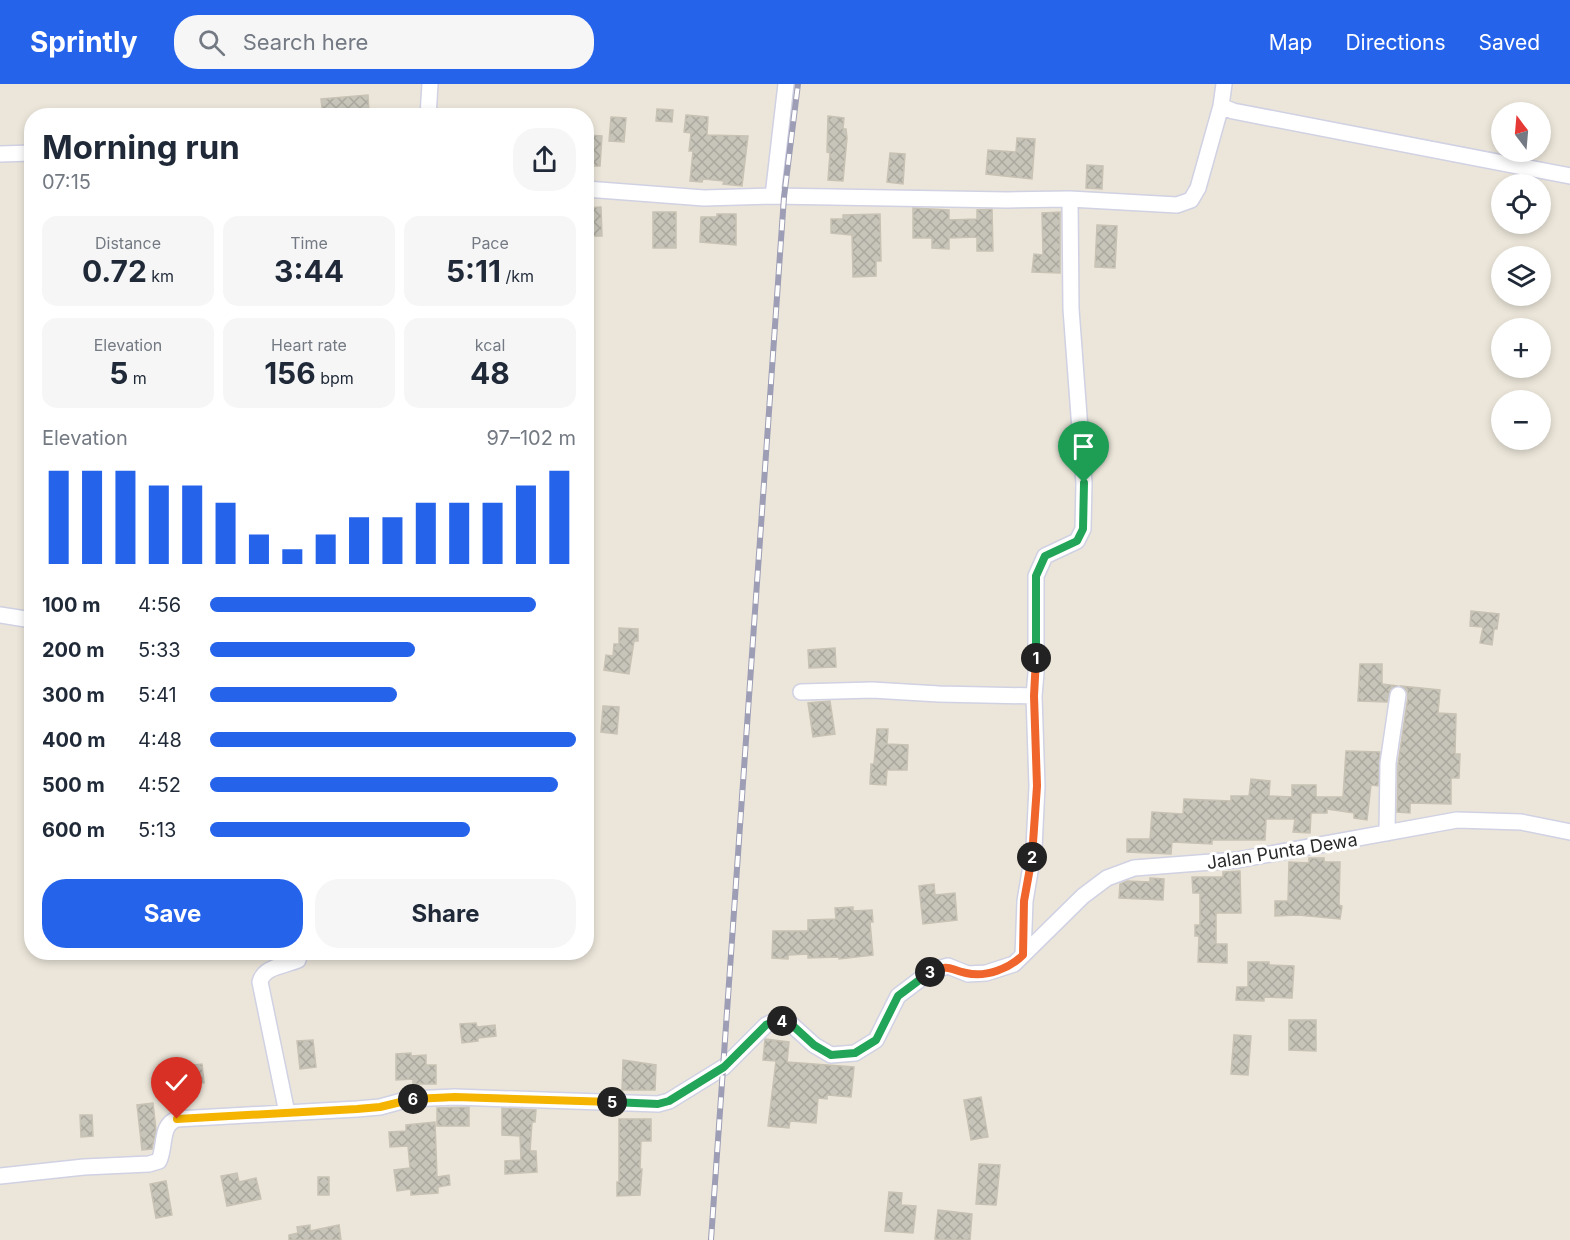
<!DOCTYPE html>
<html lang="en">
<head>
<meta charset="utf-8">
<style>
	:root { --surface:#fff; --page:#f6f6f7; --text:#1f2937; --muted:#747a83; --accent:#2563eb }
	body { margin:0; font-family:Inter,sans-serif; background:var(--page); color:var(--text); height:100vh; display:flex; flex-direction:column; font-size:22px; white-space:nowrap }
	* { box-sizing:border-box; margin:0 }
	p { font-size:20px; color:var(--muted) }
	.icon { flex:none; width:33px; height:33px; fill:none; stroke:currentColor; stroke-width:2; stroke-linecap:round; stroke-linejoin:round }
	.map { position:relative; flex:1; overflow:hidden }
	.details { position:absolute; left:24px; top:24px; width:570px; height:852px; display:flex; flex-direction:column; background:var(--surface); border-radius:24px; box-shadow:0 3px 9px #0003 }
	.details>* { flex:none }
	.needle { width:39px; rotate:344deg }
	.controls { position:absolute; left:1491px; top:18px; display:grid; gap:12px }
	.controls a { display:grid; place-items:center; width:60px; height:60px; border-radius:50%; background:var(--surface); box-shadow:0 3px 9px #0003; font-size:30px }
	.pin { position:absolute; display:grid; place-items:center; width:51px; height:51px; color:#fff; margin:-62px -26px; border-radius:50% 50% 50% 0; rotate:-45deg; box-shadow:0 0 6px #0007 }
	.pin .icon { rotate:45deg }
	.km { position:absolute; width:30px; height:30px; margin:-15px; border-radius:50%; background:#222; color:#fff; font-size:16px; line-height:30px; text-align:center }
	.round { display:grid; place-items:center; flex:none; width:63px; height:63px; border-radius:24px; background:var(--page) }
	.summary { display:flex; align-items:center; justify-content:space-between; height:102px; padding:0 18px }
	h1 { font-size:33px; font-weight:700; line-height:45px }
	.stats { display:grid; grid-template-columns:repeat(3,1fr); gap:9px; height:102px; padding:6px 18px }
	.stats div { display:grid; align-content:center; border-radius:15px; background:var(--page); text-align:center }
	.stats b { font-size:30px; font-weight:700 }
	.stats small { font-size:16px; font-weight:400 }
	.stats p { font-size:16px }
	.chart { height:168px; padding:12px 18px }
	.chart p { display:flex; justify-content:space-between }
	.chart svg { width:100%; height:108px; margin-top:6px; stroke:var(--accent); stroke-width:6 }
	.primary-button { display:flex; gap:12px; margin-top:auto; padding:12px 18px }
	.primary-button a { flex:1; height:69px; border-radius:24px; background:var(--accent); color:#fff; font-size:24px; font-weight:700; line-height:69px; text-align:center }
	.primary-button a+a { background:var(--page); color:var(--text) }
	ul { padding:0 18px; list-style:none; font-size:20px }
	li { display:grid; grid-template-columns:96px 72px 1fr; align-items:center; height:45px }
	li i { height:15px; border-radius:8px; background:var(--accent) }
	header { display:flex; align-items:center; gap:36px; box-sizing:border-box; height:84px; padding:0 30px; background:var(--accent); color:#fff }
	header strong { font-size:28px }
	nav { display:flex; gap:33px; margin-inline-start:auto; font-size:21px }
	.search { width:420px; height:54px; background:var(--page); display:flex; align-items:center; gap:15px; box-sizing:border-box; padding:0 21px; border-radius:24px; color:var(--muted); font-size:22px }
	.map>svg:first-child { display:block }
	.building { fill:url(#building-cross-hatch); stroke:#c8c2b4; stroke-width:1.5 }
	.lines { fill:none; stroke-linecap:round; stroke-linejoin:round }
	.minor-casing { stroke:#d0d1e3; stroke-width:18 }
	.minor { stroke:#fff; stroke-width:15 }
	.rail-casing { stroke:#9d9eb5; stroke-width:6 }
	.rail { stroke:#fff; stroke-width:4; stroke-dasharray:11; stroke-linecap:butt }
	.split-1-casing { stroke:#fff; stroke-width:12 }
	.split-2-casing { stroke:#fff; stroke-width:12 }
	.split-3-casing { stroke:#fff; stroke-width:12 }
	.split-4-casing { stroke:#fff; stroke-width:12 }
	.split-5-casing { stroke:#fff; stroke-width:12 }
	.split-6-casing { stroke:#fff; stroke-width:12 }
	.split-7-casing { stroke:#fff; stroke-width:12 }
	.split-1 { stroke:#22a559; stroke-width:8 }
	.split-2 { stroke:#f0652b; stroke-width:8 }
	.split-3 { stroke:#f0652b; stroke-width:8 }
	.split-4 { stroke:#22a559; stroke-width:8 }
	.split-5 { stroke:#22a559; stroke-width:8 }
	.split-6 { stroke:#f5b400; stroke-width:8 }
	.split-7 { stroke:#f5b400; stroke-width:8 }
	.labels { text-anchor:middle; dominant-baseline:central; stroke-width:6; stroke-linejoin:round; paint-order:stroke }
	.street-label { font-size:18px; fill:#292929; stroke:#fff }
</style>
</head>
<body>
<header>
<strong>Sprintly</strong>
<div class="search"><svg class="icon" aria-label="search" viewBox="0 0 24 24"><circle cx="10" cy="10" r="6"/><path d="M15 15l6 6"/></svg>Search here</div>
<nav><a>Map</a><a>Directions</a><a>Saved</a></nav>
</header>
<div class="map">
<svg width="1570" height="1156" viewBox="0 0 1570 1156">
	<defs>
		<pattern id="building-cross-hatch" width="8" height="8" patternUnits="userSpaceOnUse" patternTransform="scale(1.5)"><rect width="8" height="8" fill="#c7c4b9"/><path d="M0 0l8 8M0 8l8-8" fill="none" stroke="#aba89f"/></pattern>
	</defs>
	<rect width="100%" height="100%" fill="#ece6da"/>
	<path class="building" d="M368 11 369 28 323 32 321 15Z
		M657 25 673 26 672 38 656 37Z
		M686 31 708 33 707 51 748 52 742 102 723 100 724 97 703 95 702 98 690 97 693 67H689L691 49 684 48Z
		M828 32 844 34 843 45H846L847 54 843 97 828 96 830 69 827 68Z
		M611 33 626 34 624 58 609 57Z
		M586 51 602 52 600 82H586Z
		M1017 54 1035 55 1032 95 986 90 988 66 1016 68Z
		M890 69 905 70 903 100 887 98Z
		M1087 81 1103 82 1102 105 1086 104Z
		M601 123 602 152H586V124Z
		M913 124 949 126V136L977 135V126L992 125 993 167H977V153L949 154V165L932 164V154H913Z
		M653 128H676V164H653Z
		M1060 128V189L1032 188 1034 170 1043 171 1042 129Z
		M717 130H736V161L700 158 701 133H717Z
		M880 130 881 177H876V192L853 193 852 151 831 149V135H843V131Z
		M1097 141 1117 142 1115 184 1095 183Z
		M1471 527 1499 530 1497 545H1494L1492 561 1480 559 1483 543 1470 542Z
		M619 544 638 545V557H634L629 590 604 586 606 571 613 572 614 560H619Z
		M835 564 836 583 809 584 808 566Z
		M1360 580H1382V600L1398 602 1390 605 1387 618 1358 617Z
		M1401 602 1440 606 1438 629 1456 630 1455 670H1460L1459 694H1451V720L1410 719V729L1397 728 1398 680 1408 612 1407 607Z
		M830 617 835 650 813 653 808 619Z
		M603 622 619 623 617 650 601 648Z
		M877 645H888L887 660 908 661 907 686H887L886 701 870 700 871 680H874Z
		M1346 667 1380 668 1378 702 1371 701 1367 736 1354 734V729L1327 725V729H1311L1310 749 1293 748 1295 735H1266L1265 756H1212V760L1172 758 1171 770 1127 768V755H1150L1152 728 1183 730 1184 715 1231 717V712H1249L1251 695 1270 697 1269 712 1292 713V701H1316V713H1343Z
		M1309 774H1324V778H1340L1339 821 1342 822 1340 835 1298 831 1275 832V817H1288L1289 778 1309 779Z
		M1240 787 1241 829H1216V860H1227V879L1198 878 1199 852H1195V841H1200V809H1193L1192 793H1223V788Z
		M1150 794 1164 795 1163 816 1119 814 1120 800 1127 797 1150 798Z
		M934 800 935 811 955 809 957 836 923 840 919 802Z
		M853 823V827L872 826 873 838H870L873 871 839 875V873L808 874V870L788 871V875L772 874 773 847H808V836L836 835 835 824Z
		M1248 878H1269V881L1294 882 1292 914 1264 913V917L1236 916 1237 903H1248Z
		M1289 936H1316V967L1289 966Z
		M476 939 477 943 495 941 496 952 478 954V957L462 959 460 940Z
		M1234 951 1251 952 1248 991 1231 990Z
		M765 955 789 958 787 978 854 983 851 1013 827 1011V1015L818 1014 816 1039 790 1037 789 1044 768 1042 776 977 763 976Z
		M313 956 316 983 300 985 297 957Z
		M411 969V972L426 971V981H436V1000H413V995L396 996V970Z
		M623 976 656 981 655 1006H622Z
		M202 980 204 999H169L168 984Z
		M981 1013 988 1053 971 1056 964 1016Z
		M153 1019 156 1046 152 1065 142 1066 137 1021Z
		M469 1023V1042H437V1024Z
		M502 1024 536 1026 535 1038H532L530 1067H536L537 1088 505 1090V1077L521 1076 520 1052 502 1051Z
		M80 1031H92L93 1052 81 1053Z
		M619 1035H651V1057H641L640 1085H642L640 1111 617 1112V1098H619Z
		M435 1038 437 1093 449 1091 450 1101 438 1103V1109L411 1111V1105L397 1107 394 1086 410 1084 408 1062 390 1063 389 1048 406 1047V1041Z
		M979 1080 1000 1081 996 1121 976 1120Z
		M237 1089 239 1098 256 1094 261 1115 227 1122 221 1092Z
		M318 1093H329V1111H318Z
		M166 1097 172 1131 156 1134 150 1100Z
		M889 1108 902 1109 901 1121 916 1122 913 1149 885 1147Z
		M938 1126 972 1130 970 1156 935 1155Z
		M310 1141V1147L339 1141 341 1156H289V1151L298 1149 297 1143Z"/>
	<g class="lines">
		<g class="minor-casing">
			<path id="minor" d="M1221 22 1224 0
				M428 32 430 0
				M0 70 32 69
				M586 105 704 114 773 112 1007 116 1070 115 1177 121 1191 116 1198 104 1221 22 1233 27 1570 92
				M773 112 786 0
				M0 531 32 536
				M801 608 872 606 939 610 1034 612
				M1387 749 1388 679 1398 611
				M1023 871 1025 817 1034 764 1037 702 1034 612 1036 589V492L1045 472 1077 457 1083 445 1084 399 1071 225 1070 115
				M287 1029 260 898C264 882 285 882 298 876L300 868
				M0 1092 84 1083 149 1080 159 1077C166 1061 160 1041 177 1035L357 1025 380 1023 409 1015 455 1013 658 1020 669 1017 724 983 766 941 777 936 791 940 814 961 831 971 855 969 876 956 898 912 931 887 948 882 968 890 986 889 1014 880 1083 812 1107 794 1134 784 1237 776 1457 736 1521 738 1570 748"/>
		</g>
		<use href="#minor" class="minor"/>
		<g class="rail-casing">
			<path id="rail" d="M711 1156 784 113 798 0"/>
		</g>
		<use href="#rail" class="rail"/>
	</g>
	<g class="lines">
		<g class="split-1-casing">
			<path id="split-1" d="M1036 574V492L1045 472 1077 457 1083 445 1084 399"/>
		</g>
		<g class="split-2-casing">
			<path id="split-2" d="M1032 773 1037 702 1034 612 1036 574"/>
		</g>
		<g class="split-3-casing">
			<path id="split-3" d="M930 888C952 880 947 885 966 889 986 894 1010 884 1023 871L1024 817 1032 773"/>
		</g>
		<g class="split-4-casing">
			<path id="split-4" d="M782 937 791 940 814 961 831 971 855 969 876 956 898 912 930 888"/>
		</g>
		<g class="split-5-casing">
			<path id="split-5" d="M612 1018 658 1020 669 1017 724 983 766 941 777 936 782 937"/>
		</g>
		<g class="split-6-casing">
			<path id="split-6" d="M413 1015 455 1013 612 1018"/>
		</g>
		<g class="split-7-casing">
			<path id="split-7" d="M177 1035 357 1025 380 1023 413 1015"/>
		</g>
		<use href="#split-1" class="split-1"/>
		<use href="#split-2" class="split-2"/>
		<use href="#split-3" class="split-3"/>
		<use href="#split-4" class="split-4"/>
		<use href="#split-5" class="split-5"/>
		<use href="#split-6" class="split-6"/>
		<use href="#split-7" class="split-7"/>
	</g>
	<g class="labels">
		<g class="street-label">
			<text transform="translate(1282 767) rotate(-9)">Jalan Punta Dewa</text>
		</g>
	</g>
</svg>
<div class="controls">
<a><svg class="needle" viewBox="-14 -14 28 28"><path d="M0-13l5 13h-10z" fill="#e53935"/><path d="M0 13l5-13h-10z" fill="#747a83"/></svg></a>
<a><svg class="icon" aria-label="locate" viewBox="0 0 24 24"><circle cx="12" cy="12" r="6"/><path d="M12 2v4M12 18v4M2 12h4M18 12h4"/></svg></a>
<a><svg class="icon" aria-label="layers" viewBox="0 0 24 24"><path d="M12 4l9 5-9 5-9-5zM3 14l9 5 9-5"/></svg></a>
<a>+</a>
<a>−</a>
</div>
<div class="pin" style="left:1084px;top:399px;background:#1e9e55"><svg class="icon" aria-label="arrive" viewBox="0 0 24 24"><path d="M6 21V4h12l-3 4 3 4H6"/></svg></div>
<div class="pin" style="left:177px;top:1035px;background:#d93025"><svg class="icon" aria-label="check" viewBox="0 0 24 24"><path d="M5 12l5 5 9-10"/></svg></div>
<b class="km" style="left:1036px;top:574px">1</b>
<b class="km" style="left:1032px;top:773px">2</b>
<b class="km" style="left:930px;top:888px">3</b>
<b class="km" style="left:782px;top:937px">4</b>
<b class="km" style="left:612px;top:1018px">5</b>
<b class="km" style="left:413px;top:1015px">6</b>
<section class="details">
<div class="summary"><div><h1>Morning run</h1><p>07:15</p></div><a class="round"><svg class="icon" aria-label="share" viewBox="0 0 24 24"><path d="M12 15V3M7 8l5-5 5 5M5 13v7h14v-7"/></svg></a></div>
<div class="stats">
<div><p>Distance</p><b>0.72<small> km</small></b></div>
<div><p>Time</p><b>3:44</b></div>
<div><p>Pace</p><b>5:11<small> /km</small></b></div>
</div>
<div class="stats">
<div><p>Elevation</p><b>5<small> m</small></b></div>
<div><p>Heart rate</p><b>156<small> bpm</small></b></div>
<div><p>kcal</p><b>48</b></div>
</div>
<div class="chart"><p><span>Elevation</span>97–102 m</p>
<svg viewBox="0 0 160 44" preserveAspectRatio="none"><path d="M5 44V6M15 44V6M25 44V6M35 44V12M45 44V12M55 44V19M65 44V32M75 44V38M85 44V32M95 44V25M105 44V25M115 44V19M125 44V19M135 44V19M145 44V12M155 44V6"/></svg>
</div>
<ul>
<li><b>100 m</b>4:56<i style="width:89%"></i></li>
<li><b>200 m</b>5:33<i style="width:56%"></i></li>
<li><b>300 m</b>5:41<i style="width:51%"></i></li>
<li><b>400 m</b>4:48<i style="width:100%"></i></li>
<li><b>500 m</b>4:52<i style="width:95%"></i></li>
<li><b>600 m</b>5:13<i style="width:71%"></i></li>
</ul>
<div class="primary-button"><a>Save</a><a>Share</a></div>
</section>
</div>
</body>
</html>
